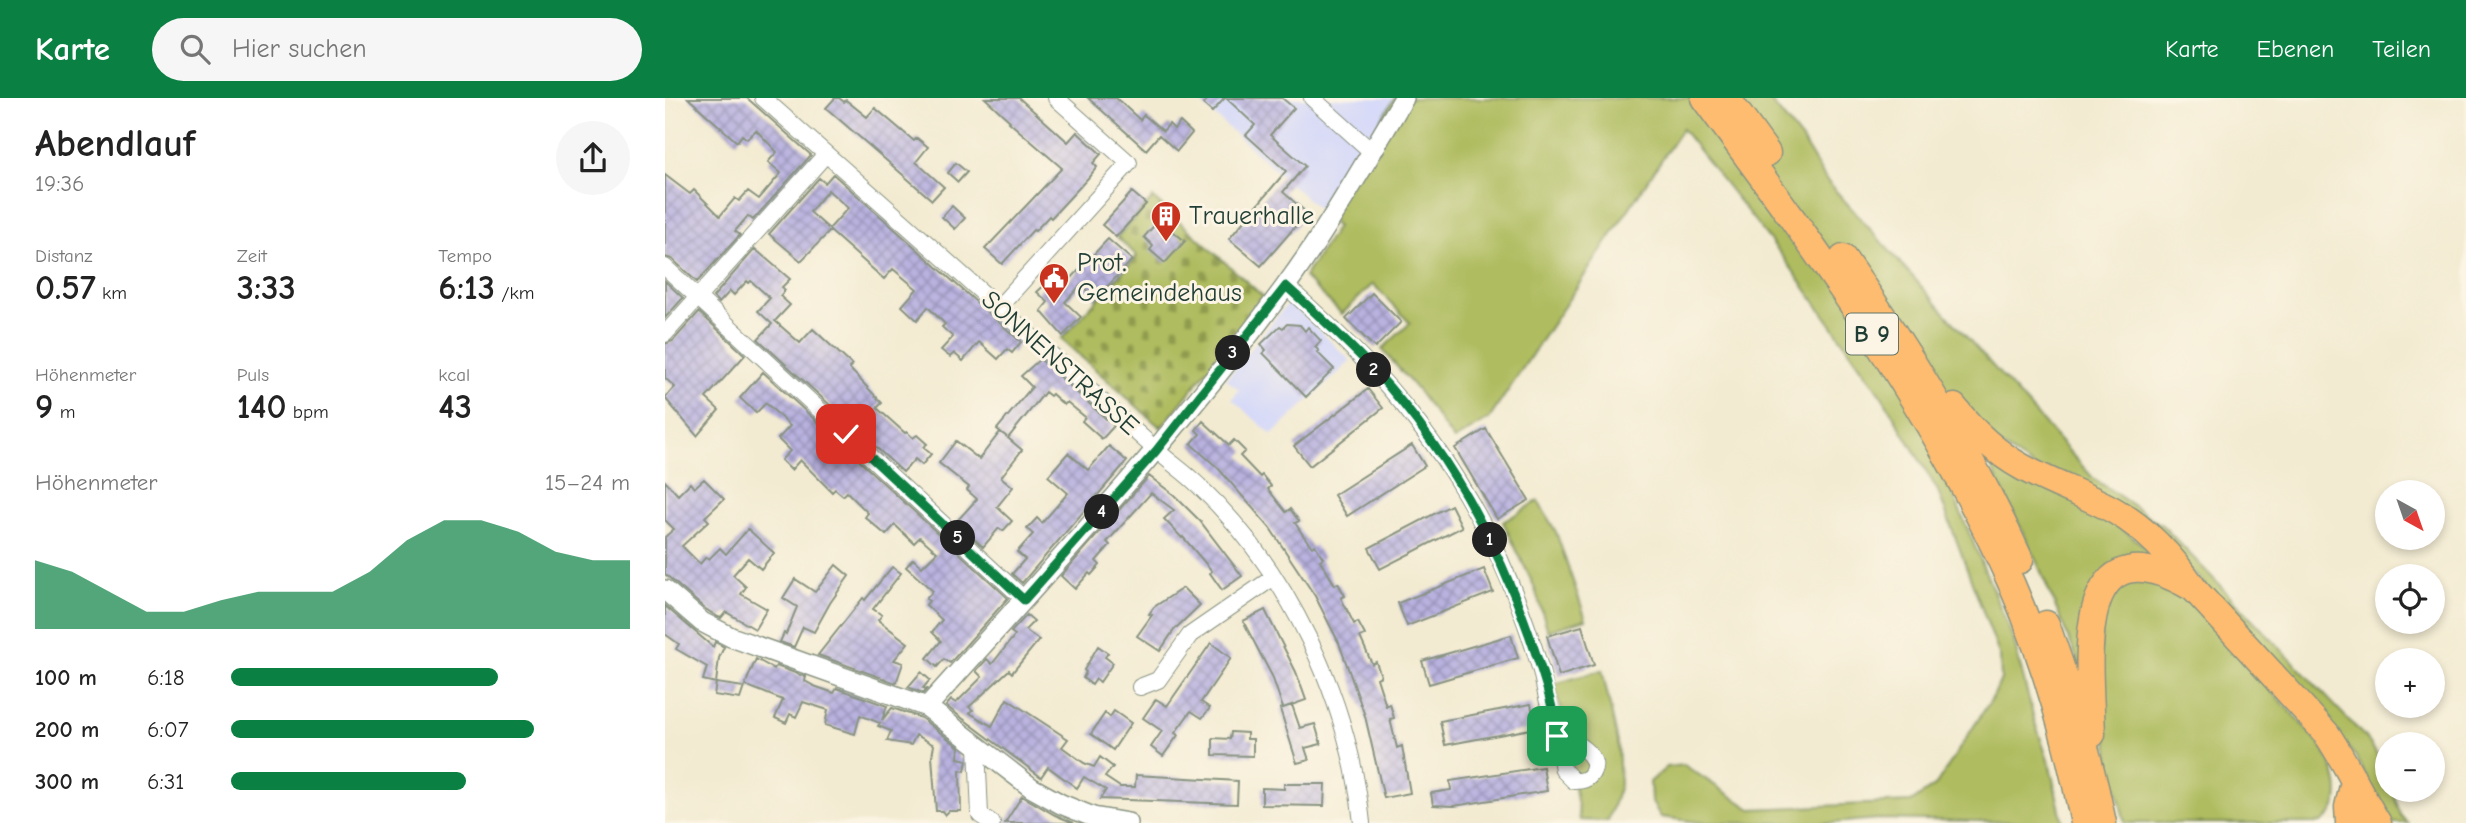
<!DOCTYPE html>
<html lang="de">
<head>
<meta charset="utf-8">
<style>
	:root { --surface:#fff; --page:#f6f6f6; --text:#222; --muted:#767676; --accent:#0b8043 }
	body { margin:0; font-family:"Comic Neue",sans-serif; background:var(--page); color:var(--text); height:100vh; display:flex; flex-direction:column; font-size:26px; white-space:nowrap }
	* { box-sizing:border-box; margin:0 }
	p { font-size:23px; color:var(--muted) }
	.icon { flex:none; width:38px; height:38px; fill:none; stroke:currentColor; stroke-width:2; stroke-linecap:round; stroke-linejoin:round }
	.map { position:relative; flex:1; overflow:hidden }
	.details { display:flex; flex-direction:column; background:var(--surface); width:665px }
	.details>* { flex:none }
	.needle { width:46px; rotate:140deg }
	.controls { position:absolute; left:1710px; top:382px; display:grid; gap:14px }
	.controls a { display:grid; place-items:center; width:70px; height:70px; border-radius:50%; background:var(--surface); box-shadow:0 4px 10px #0003; font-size:35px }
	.pin { position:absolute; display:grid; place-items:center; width:60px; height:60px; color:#fff; margin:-30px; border-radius:14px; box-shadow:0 4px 10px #0006 }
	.km { position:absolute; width:35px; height:35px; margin:-18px; border-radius:50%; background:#222; color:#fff; font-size:19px; line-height:35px; text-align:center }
	.round { display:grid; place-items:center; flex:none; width:74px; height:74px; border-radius:37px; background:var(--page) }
	.summary { display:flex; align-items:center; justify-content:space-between; height:119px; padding:0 35px }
	h1 { font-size:38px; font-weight:700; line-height:52px }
	.metrics { display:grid; grid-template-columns:repeat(3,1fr); gap:10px; height:119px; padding:7px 35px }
	.metrics div { display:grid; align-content:center }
	.metrics b { font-size:35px; font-weight:700 }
	.metrics small { font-size:19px; font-weight:400 }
	.metrics p { font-size:19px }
	.chart { height:196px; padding:14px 35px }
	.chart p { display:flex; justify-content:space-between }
	.chart svg { width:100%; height:126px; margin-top:7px; fill:var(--accent); opacity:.7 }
	ul { padding:0 35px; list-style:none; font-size:23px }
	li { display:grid; grid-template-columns:112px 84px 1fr; align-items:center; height:52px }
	li i { height:18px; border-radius:9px; background:var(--accent) }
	header { display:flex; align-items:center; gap:42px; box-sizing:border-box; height:98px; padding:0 35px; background:var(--accent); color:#fff }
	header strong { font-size:33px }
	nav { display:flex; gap:38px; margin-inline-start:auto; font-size:24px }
	.search { width:490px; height:63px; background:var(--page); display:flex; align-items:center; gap:18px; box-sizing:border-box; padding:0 24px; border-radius:38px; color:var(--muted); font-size:26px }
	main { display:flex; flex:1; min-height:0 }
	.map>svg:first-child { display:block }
	.built { fill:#d4d8f9 }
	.green { fill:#afbc5e; stroke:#677c49; stroke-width:2 }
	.cemetery { fill:url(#cemetery-stones); stroke:#677c49; stroke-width:2 }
	.building { fill:url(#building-cross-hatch); fill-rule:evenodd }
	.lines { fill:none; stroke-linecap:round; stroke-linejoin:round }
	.minor-casing { stroke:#899482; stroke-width:18 }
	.tertiary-casing { stroke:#899482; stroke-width:22 }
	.trunk-casing { stroke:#899482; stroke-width:29 }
	.minor { stroke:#fff; stroke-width:16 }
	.tertiary { stroke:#fff; stroke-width:19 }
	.trunk { stroke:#febc70; stroke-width:26 }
	.route-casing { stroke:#fff; stroke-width:14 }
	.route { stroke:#0b8043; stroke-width:9 }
	.labels { text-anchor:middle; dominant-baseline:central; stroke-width:6; stroke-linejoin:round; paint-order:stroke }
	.shield { fill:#fcf5e5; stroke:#617469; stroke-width:2 }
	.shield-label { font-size:24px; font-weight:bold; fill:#1f3d34 }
	.poi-label { font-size:26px; fill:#1f3d34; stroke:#fcf5e5; text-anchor:start }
	.street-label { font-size:26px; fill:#1f3d34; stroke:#fcf5e5 }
</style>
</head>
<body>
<header>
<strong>Karte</strong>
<div class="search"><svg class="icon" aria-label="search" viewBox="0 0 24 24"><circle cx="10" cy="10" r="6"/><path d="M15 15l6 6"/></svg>Hier suchen</div>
<nav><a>Karte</a><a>Ebenen</a><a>Teilen</a></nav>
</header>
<main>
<section class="details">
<div class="summary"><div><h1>Abendlauf</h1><p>19:36</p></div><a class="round"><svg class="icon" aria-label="share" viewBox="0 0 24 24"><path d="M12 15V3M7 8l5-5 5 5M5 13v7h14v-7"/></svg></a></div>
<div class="metrics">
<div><p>Distanz</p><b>0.57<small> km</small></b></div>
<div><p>Zeit</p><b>3:33</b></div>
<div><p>Tempo</p><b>6:13<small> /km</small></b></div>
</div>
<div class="metrics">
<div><p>Höhenmeter</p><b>9<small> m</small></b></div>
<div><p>Puls</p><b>140<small> bpm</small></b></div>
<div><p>kcal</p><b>43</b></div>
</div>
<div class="chart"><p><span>Höhenmeter</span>15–24 m</p>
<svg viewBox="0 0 160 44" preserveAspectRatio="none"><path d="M0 44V20L10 24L20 31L30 38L40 38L50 34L60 31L70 31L80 31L90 24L100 13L110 6L120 6L130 10L140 17L150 20L160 20V44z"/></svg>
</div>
<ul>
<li><b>100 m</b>6:18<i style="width:67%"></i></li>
<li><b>200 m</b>6:07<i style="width:76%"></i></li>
<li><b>300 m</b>6:31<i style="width:59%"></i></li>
</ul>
</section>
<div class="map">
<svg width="1801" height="725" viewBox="0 0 1801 725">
	<defs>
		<pattern id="cemetery-stones" width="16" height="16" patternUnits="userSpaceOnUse" patternTransform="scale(1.75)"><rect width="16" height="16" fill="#afbc5e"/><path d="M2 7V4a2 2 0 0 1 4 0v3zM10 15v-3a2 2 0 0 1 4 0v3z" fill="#8e9a4e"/></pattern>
		<pattern id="building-cross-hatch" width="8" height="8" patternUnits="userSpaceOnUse" patternTransform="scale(1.75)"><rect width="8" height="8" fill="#b9b2e0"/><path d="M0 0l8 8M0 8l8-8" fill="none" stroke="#9692b6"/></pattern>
	</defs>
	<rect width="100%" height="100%" fill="#fcf5e5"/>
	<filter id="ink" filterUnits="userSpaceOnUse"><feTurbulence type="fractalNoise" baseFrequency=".0143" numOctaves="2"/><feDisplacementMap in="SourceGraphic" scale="14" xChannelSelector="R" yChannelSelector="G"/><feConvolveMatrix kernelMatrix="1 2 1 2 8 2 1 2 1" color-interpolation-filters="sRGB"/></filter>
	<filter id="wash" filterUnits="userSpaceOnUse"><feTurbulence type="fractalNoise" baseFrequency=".00686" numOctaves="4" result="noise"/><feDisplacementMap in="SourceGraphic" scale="28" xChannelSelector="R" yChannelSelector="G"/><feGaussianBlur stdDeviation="1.57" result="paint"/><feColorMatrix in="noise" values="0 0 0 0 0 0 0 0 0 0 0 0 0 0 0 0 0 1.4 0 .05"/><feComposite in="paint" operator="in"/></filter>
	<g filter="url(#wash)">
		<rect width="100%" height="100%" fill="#f3ebd1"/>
		<path class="built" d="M530 0H730L658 115Z
			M624 204 686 263 607 337 567 301 574 292 561 281Z"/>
		<path class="green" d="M730 0H1103L1137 42 1161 82 1428 380 1498 428 1702 641C1713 658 1722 670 1722 691H1727L1736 718 1743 725H1725L1692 660 1530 476 1326 341 1286 391 1348 540 1369 621 1385 668 1398 725 1213 721 1166 725H1040L996 719 986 703 985 684 1002 669 1019 667 1086 711 1246 704 1271 687 1329 597 1336 581 1335 559 1273 393 1218 300 1119 160 1017 31 824 321 789 342 753 293 717 251 745 225 708 186 677 216 639 179 672 129 658 115Z
			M1321 358 1446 422 1474 444 1497 466 1456 465 1415 568 1372 464Z
			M873 403 891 434 921 521 883 533 869 488 838 424Z
			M1470 481 1517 494 1654 645C1670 669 1686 705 1656 725H1460L1446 669 1438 607 1435 554 1438 515 1455 486Z
			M937 572 953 644 955 687 943 723 915 722 900 627 889 586Z"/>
		<path class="cemetery" d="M488 100 600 200 496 330 396 241 472 158 452 139Z"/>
		<g id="blocks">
			<path class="building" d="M23 0H82L146 57 88 122 83 118 70 133 75 137 32 184 7 161 0 159V77L25 96 29 92 55 118 70 100 74 103 83 93 94 101 116 75 103 64 112 54 91 32 82 41 77 37 72 44Z
				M170 0H174L179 4 181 2 202 19 210 10 249 43 252 40 263 49 251 64 279 89 267 102 161 10Z
				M320 0H354L403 44 412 34 436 56 428 65 432 69 423 80 386 120 384 118 370 133 368 132 337 166 320 151 397 70 344 24 345 23Z
				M423 0H451L475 22 479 17 498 33 504 26 509 31 515 24 527 35 512 53 494 37 481 52Z
				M544 0H560L547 14 538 6Z
				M561 0H617L629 10 605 37 640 68 618 94 642 115 596 168 564 141 621 73 581 37 590 27Z
				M291 65 302 74 293 84 283 75Z
				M168 76 356 244 347 255 342 251 333 261 314 244 298 263 289 255 285 259 276 252 288 239 277 229 280 226 263 209 252 222 237 208 252 191 228 171 219 181 165 133 136 163 104 136 154 80 160 85ZM163 92 183 110 164 131 145 114Z
				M467 94 481 106 451 139 437 127Z
				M287 108 300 120 290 131 277 119Z
				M494 122 520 143 500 165 485 152 488 148 479 139Z
				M443 141 467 162 431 201 416 187 400 204 416 219 398 238 376 213 383 204 372 194 393 175 403 184Z
				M90 151 125 181 117 189 120 192 115 198 125 207 110 223 135 245 148 231 187 267 184 270 217 305 212 310 240 335 242 334 248 340 252 337 262 346 258 349 266 356 257 367 250 361 238 374 93 241 107 226 93 213 105 200 86 183 84 185 82 183 69 197 65 193 54 205 48 199Z
				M0 183 18 200 0 220Z
				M707 195 736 224 710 250 681 221Z
				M34 214 80 257 41 300 54 312 32 338 0 300 10 289 0 280V246L8 243Z
				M622 226 635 227 640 233 643 229 656 243 650 249 654 253 652 254 669 271 641 299 598 255 601 252 596 246 615 228 618 230Z
				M375 261 449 328 437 341 417 323 420 319 402 304 399 307 387 296 385 298 380 294 343 340 357 352 336 379 348 389 332 409 347 423 338 433 334 430 318 449 291 424 312 401 302 392 304 389 274 365 291 343 314 361 335 334 342 339 332 331 367 289 356 278Z
				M98 274 343 500 285 565 279 561 272 569 262 560 276 543 267 534 277 522 261 507 264 503 261 501 268 493 241 469 248 461 257 469 272 454 255 439 249 445 230 427 221 437 200 419 203 415 182 394 178 398 170 391 167 394 135 362 126 372 116 362 125 353 113 341 125 328 101 305 91 315 75 300Z
				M703 291 718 310 645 368 629 348Z
				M538 323 564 347 569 342 580 353 575 358 595 379 597 377 606 388 603 391 621 414 625 411 634 423 630 425 638 437 647 449 650 447 658 460 655 462 670 487 673 485 680 498 676 500 689 526 693 524 700 537 695 539 707 566 711 564 716 578 712 580 721 608 725 606 729 620 725 621 732 650 737 648 745 695 719 700 700 618 674 545 650 498 605 430 553 370 526 346 535 336 531 332Z
				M821 331 864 402 832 421 790 350Z
				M747 347 760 368 682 418 669 397Z
				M444 348 462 363 357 485 347 476 360 461 352 454 368 436 362 431 372 420 377 425 403 395 383 378 403 355 423 372Z
				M484 378 509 397 535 423 577 478 557 492 545 475 547 473 518 439 517 440 499 421 509 412 486 395 442 444 445 447 431 463 435 467 426 477 424 475 410 491 396 478Z
				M39 381 59 401 40 419 44 423 17 448 35 466 41 459 44 461 55 450 61 456 83 431 109 455 96 471 83 460 68 477 81 489 76 496 102 511 90 531 61 514 56 520 53 519 39 510 0 476V439L9 431 0 422V383L13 397 25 385 29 390Z
				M786 407 797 429 715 471 704 450Z
				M171 467 184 478 165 505 149 534 138 529 129 549 115 544 119 535 121 536 132 509 118 500 130 481 150 494Z
				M227 469 236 475 208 511 217 517 213 522 243 545 229 562 238 565 231 585 153 557 198 500 200 502Z
				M819 471 828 494 742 528 733 505Z
				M518 490 535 507 509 532 495 553 472 538 487 517 484 516 489 509Z
				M0 508 48 549 50 544 59 549 54 560 51 585 38 582 42 569 11 551 14 546 0 536Z
				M600 512 631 574 641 602 618 610 607 578 578 523Z
				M362 517 369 523 360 532 374 542 347 575 344 572 304 609 308 612 305 615 327 628 342 601 403 641 397 649 419 665 429 669 435 659 448 669 440 679 455 689H470L471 677 573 683 572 706 435 701 441 692 419 679 412 690 383 669 376 679 281 608 286 602 291 605 317 579 311 573 322 561 327 566 350 537 346 534Z
				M917 528 929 567 894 578 882 538Z
				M846 537 853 560 764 586 757 563Z
				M546 545 566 560 536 604 545 610 537 620 526 613 510 635 513 637 498 658 486 649 497 633 478 620 491 601 502 608Z
				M433 548 443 555 440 559 448 565 435 584 431 581 427 587 418 580 421 574 419 572Z
				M91 561 109 571 111 568 141 579 140 583 149 588 169 595 172 590 222 608 217 622 227 610 256 620 294 649 293 660 302 662 300 673 295 672 296 713H284L280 717 277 713H271L267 658 269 647 251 637 246 647 222 643 226 633 213 628 215 625 195 617 190 636 160 627 163 612 138 604 131 619 125 616 121 625 110 620 118 602 80 587Z
				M256 574 265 582 258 590 262 591 258 595 243 589Z
				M51 585 79 589 75 601 49 597Z
				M866 606 871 630 780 647 775 623Z
				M627 607 635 630 650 626 656 646 640 650 644 662 632 665 615 611Z
				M449 613 466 625 448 652 426 636 440 615 445 619Z
				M566 634 582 635V641H588V658L548 657V640L565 641Z
				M878 669 882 693 789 708 768 707 766 695 786 692 785 683Z
				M619 686H660L659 708 597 707V690L619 691Z
				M357 698 390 717 409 725H340Z"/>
		</g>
	</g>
	<g filter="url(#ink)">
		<use href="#blocks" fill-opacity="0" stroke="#899482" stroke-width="2"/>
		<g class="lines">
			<g class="minor-casing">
				<path id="minor" d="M98 0C196 87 294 173 391 261 423 291 456 321 489 350 503 363 520 374 534 388 624 473 684 601 697 725
					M647 0 707 54
					M0 169 359 501
					M621 188C651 215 682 243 709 273 765 334 812 406 844 482 856 511 867 542 876 573 879 585 885 620 891 629 900 642 939 655 927 675 923 682 917 683 909 683L898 672 891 629
					M334 209 464 65 391 0
					M0 236 161 56
					M475 589 493 582 525 537 609 479
					M312 648 315 717 327 725"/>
			</g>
			<g class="tertiary-casing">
				<path id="tertiary" d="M0 492 37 524 66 539 262 609 367 690 396 706 428 719 463 725
					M262 609C385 472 511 337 620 189 664 129 701 63 739 0"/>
			</g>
			<g class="trunk-casing">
				<path id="trunk" d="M1039 0C1153 154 1269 311 1347 487 1380 563 1403 644 1419 725
					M1062 0 1102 55
					M1178 160C1245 255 1307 355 1355 462
					M1289 309C1308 333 1330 354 1357 369 1387 386 1420 396 1450 413 1483 432 1509 461 1530 492L1661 635C1681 664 1694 695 1713 725
					M1381 526C1405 591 1424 657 1438 725
					M1427 636C1425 567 1405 421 1524 488
					M1684 725 1683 709 1689 684"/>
			</g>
			<use href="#minor" class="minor"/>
			<use href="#tertiary" class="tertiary"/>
			<use href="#trunk" class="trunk"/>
		</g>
	</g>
	<g class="lines" filter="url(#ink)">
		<g class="route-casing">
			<path id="route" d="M181 336 359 502 491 353 621 188C651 215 681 242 709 272 779 348 830 439 864 536 875 568 888 603 892 638"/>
		</g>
		<use href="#route" class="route"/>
	</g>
	<defs>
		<g id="building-pin" transform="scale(1.575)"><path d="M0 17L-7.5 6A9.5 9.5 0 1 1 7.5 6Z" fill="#c8321e" stroke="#fcf5e5"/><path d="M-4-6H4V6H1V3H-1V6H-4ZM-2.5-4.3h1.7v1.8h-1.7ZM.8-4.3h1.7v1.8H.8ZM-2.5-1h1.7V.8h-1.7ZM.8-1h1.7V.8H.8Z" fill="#fff"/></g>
		<g id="civic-pin" transform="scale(1.575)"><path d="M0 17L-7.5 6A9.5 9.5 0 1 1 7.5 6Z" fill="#c8321e" stroke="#fcf5e5"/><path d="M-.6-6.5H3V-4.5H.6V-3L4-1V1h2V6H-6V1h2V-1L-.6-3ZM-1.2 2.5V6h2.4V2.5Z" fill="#fff"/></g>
	</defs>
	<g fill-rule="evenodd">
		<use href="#building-pin" x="501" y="118"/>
		<use href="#civic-pin" x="389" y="180"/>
	</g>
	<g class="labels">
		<rect class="shield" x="1181" y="215.5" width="52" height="41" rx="5"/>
		<g class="shield-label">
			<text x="1207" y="236">B 9</text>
		</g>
		<g class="poi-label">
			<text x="524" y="118">Trauerhalle</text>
			<text x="412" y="165">Prot.<tspan x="412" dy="30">Gemeindehaus</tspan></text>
		</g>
		<g class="street-label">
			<text transform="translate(395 265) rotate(42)">SONNENSTRASSE</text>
		</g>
	</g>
</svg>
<div class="controls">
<a><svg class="needle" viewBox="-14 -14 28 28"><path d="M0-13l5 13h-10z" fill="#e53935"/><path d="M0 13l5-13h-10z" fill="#767676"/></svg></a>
<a><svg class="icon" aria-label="locate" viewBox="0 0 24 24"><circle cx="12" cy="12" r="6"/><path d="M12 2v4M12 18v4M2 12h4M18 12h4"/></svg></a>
<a>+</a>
<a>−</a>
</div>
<div class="pin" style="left:892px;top:638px;background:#1e9e55"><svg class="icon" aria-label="arrive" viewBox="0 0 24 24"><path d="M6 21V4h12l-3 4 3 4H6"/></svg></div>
<div class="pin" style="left:181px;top:336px;background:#d93025"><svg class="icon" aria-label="check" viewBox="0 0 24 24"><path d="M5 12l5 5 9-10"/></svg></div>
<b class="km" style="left:825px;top:442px">1</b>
<b class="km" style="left:709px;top:272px">2</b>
<b class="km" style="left:568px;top:255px">3</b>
<b class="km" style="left:437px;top:414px">4</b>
<b class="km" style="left:293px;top:440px">5</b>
</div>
</main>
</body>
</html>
